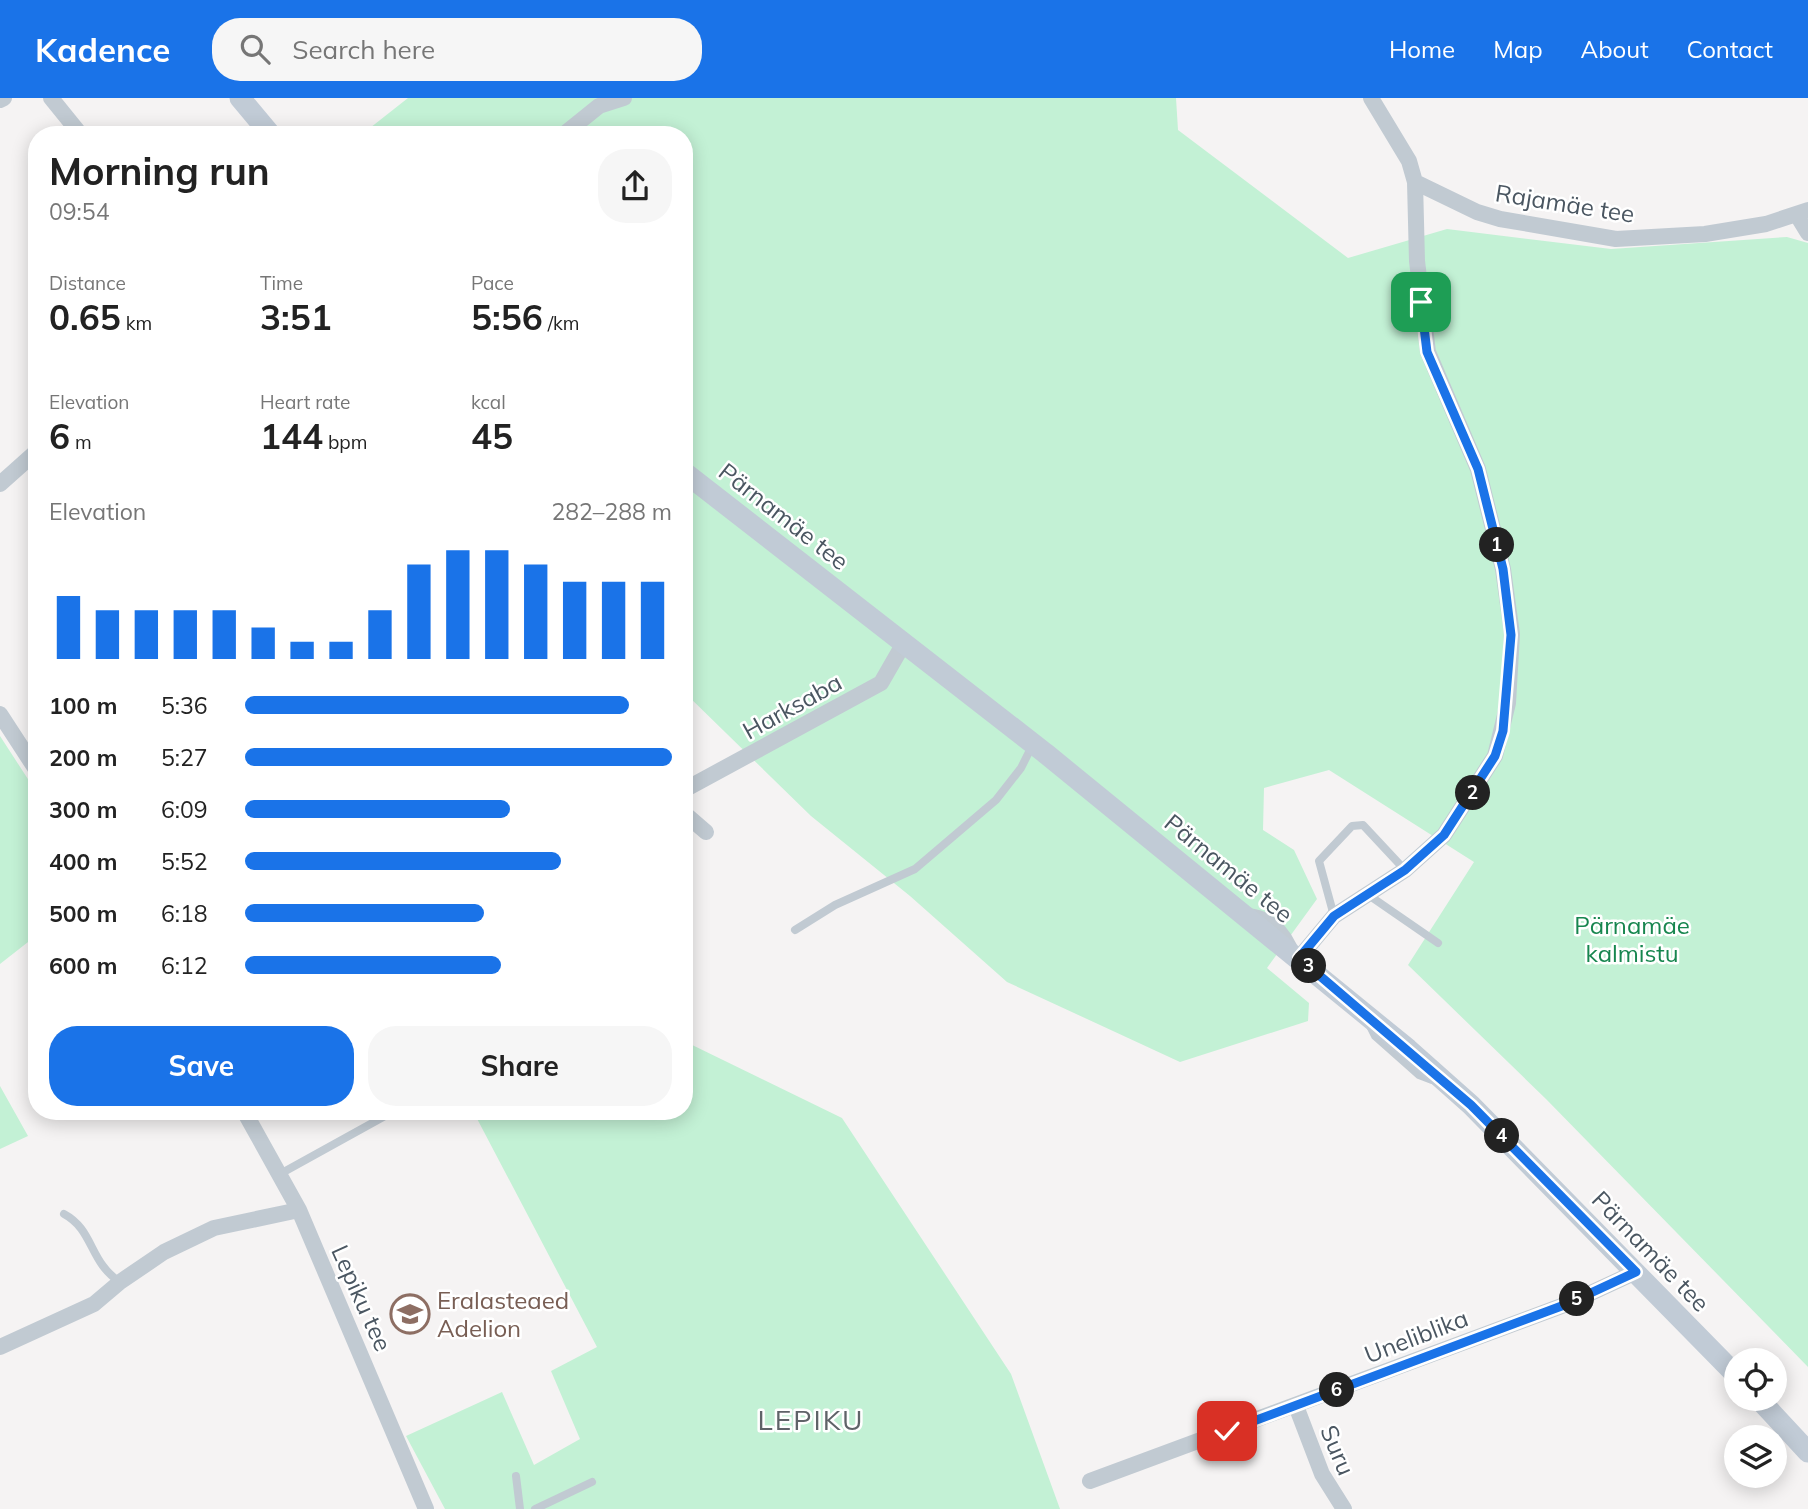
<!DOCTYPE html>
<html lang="en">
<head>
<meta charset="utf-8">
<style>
	:root { --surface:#fff; --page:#f6f6f6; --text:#222; --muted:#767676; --accent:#1a73e8 }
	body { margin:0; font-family:Mulish,sans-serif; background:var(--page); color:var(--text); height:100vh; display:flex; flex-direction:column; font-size:26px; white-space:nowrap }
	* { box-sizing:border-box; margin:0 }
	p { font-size:23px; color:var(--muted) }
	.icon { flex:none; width:38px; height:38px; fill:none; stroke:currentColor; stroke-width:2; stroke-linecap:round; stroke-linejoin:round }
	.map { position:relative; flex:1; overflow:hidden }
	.panel { position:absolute; left:28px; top:28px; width:665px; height:994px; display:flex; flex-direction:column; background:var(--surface); border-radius:28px; box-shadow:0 4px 18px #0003 }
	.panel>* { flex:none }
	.tools { position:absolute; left:1724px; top:1250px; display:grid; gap:14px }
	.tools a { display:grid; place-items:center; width:63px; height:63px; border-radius:50%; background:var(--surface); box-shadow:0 4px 18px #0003; font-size:35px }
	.pin { position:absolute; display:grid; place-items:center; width:60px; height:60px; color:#fff; margin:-30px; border-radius:14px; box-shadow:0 4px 10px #0006 }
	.km { position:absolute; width:35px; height:35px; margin:-18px; border-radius:50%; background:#222; color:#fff; font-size:19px; line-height:35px; text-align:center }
	.round { display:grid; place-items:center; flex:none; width:74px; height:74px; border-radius:28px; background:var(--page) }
	.summary { display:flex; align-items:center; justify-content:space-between; height:119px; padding:0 21px }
	h1 { font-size:38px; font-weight:700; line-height:52px }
	.stats { display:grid; grid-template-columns:repeat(3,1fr); gap:10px; height:119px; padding:7px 21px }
	.stats div { display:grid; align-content:center }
	.stats b { font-size:35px; font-weight:700 }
	.stats small { font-size:19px; font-weight:400 }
	.stats p { font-size:19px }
	.chart { height:196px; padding:14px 21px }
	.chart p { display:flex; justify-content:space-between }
	.chart svg { width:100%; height:126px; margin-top:7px; stroke:var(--accent); stroke-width:6 }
	.button { display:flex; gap:14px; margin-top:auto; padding:14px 21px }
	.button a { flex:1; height:80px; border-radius:28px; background:var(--accent); color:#fff; font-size:28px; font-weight:700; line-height:80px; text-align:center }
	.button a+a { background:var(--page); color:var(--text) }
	ul { padding:0 21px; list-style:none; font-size:23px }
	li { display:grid; grid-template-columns:112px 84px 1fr; align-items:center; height:52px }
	li i { height:18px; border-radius:9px; background:var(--accent) }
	header { display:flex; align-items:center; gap:42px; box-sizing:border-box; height:98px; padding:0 35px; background:var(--accent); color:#fff }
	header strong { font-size:33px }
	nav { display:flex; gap:38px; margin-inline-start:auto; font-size:24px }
	.search { width:490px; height:63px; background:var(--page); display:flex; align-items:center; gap:18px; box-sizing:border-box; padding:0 24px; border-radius:28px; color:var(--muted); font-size:26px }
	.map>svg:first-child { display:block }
	.green { fill:#c3f1d5 }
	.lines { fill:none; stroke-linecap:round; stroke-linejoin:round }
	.lane { stroke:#c1cad2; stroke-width:8 }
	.street { stroke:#c1cad2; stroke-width:16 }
	.secondary { stroke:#c1cbd6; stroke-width:21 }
	.route-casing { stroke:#fff; stroke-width:14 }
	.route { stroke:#1a73e8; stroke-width:9 }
	.labels { text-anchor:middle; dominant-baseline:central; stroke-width:5; stroke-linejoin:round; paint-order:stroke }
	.street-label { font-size:24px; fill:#4a5661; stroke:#fff }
	.park-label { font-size:24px; fill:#17864f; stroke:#fff }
	.education-label { font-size:24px; fill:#785e54; stroke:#fff; text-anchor:start }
	.quarter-label { font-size:28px; letter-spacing:2px; fill:#5f6368; stroke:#fff }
</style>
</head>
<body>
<header>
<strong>Kadence</strong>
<div class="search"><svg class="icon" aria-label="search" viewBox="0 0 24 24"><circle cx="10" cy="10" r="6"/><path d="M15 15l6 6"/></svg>Search here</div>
<nav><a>Home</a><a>Map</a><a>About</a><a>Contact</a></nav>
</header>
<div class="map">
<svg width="1808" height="1411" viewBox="0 0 1808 1411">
	<rect width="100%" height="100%" fill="#f5f3f3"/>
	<path class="green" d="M408 0H1176L1178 32 1348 160 1447 131 1611 151 1787 139 1808 145V1269L1546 1001 1408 867 1474 764 1329 672 1264 690 1263 732 1294 752 1317 801 1267 870 1309 905 1308 923 1180 964 1007 884 910 798 811 718 684 594V37H361Z
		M0 638 37 695V837L0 866Z
		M684 943 842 1020 1011 1276 1060 1411H445L406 1338 502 1294 534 1367 580 1341 551 1273 597 1249 473 1013H684Z
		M0 988 28 1038 0 1051Z"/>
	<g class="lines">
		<path class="lane" d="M1367 796 1438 845
			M1248 814C1270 816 1284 829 1293 848
			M1334 818 1319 763 1352 728 1363 727 1405 772
			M795 832 835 807 915 771 996 702 1021 670 1033 646
			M1371 930 1375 938 1419 977 1432 982
			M280 1076 394 1013
			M64 1116C94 1132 89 1164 120 1184
			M516 1378 520 1411
			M535 1411 592 1384"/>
		<path class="street" d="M51 0 81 37
			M0 2 4 0
			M563 37 599 8 624 0
			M1415 84 1477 114 1500 121 1616 141 1705 136 1766 126 1808 112
			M1797 117 1808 135
			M0 386 37 353
			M0 616 37 673
			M684 692 881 585 904 545
			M684 715 706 734
			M1299 860 1334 818 1405 772 1444 737 1495 658 1508 605 1512 536 1503 471 1478 371 1428 254 1417 163 1415 84 1409 63 1371 0
			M244 1013 299 1112 426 1411
			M0 1249 94 1206 120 1184 164 1154 214 1130 299 1112
			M1296 1308 1322 1376 1344 1411
			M1090 1383 1567 1206 1636 1174"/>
		<path class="secondary" d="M240 0 271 37
			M684 374 1045 655 1408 951 1471 1007 1736 1277
			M1758 1300 1808 1354"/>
	</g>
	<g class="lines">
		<g class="route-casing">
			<path id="route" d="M1227 1333 1567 1206 1636 1174 1471 1007 1299 860 1334 818 1405 772 1444 737 1495 658 1503 633 1511 537 1503 471 1478 371 1427 254 1421 204"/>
		</g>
		<use href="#route" class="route"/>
	</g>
	<defs>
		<g id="school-ring" transform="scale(2.0125)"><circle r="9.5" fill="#fff" stroke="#8d6e63" stroke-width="1.5"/><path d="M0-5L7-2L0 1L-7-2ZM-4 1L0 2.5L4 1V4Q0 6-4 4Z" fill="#8d6e63"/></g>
	</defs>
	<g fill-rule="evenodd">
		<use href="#school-ring" x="410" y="1216"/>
	</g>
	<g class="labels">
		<g class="street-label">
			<text transform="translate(1565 105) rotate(9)">Rajamäe tee</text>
			<text transform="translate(784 418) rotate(38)">Pärnamäe tee</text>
			<text transform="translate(792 608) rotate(-29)">Harksaba</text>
			<text transform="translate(1229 770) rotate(39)">Pärnamäe tee</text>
			<text transform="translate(1651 1153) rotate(46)">Pärnamäe tee</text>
			<text transform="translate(362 1200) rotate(66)">Lepiku tee</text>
			<text transform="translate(1416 1238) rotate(-21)">Uneliblika</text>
			<text transform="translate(1338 1352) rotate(67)">Suru</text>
		</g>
		<g class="park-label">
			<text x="1632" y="827">Pärnamäe<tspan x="1632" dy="28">kalmistu</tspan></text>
		</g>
		<g class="education-label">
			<text x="437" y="1202">Eralasteaed<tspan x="437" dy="28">Adelion</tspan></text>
		</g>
		<g class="quarter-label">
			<text x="811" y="1321">LEPIKU</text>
		</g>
	</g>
</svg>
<div class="tools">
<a><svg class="icon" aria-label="locate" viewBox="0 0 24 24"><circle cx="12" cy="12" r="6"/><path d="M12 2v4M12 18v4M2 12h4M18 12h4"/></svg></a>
<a><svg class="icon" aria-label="layers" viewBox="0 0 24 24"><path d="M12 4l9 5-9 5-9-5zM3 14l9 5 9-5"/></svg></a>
</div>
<div class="pin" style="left:1421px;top:204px;background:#1e9e55"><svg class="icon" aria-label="arrive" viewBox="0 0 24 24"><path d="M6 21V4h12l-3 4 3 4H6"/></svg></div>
<div class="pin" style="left:1227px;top:1333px;background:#d93025"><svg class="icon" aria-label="check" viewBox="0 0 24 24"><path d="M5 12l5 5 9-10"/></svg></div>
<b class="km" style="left:1497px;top:447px">1</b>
<b class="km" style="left:1473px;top:695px">2</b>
<b class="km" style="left:1309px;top:868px">3</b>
<b class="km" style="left:1502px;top:1038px">4</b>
<b class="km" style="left:1577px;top:1201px">5</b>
<b class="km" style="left:1337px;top:1292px">6</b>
<section class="panel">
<div class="summary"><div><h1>Morning run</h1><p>09:54</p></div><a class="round"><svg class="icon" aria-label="share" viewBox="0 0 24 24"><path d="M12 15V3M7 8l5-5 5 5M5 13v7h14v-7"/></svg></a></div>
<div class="stats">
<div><p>Distance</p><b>0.65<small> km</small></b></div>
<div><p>Time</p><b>3:51</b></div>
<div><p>Pace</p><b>5:56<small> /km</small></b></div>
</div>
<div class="stats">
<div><p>Elevation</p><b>6<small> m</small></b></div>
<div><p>Heart rate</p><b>144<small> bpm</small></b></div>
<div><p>kcal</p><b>45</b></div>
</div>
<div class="chart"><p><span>Elevation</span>282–288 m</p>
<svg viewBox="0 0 160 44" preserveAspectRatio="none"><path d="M5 44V22M15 44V27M25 44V27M35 44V27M45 44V27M55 44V33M65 44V38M75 44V38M85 44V27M95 44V11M105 44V6M115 44V6M125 44V11M135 44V17M145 44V17M155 44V17"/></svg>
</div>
<ul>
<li><b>100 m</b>5:36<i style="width:90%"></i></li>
<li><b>200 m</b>5:27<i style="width:100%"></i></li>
<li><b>300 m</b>6:09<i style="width:62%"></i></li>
<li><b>400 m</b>5:52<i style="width:74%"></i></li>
<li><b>500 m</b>6:18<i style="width:56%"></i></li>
<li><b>600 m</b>6:12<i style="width:60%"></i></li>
</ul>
<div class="button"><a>Save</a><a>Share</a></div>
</section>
</div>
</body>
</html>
